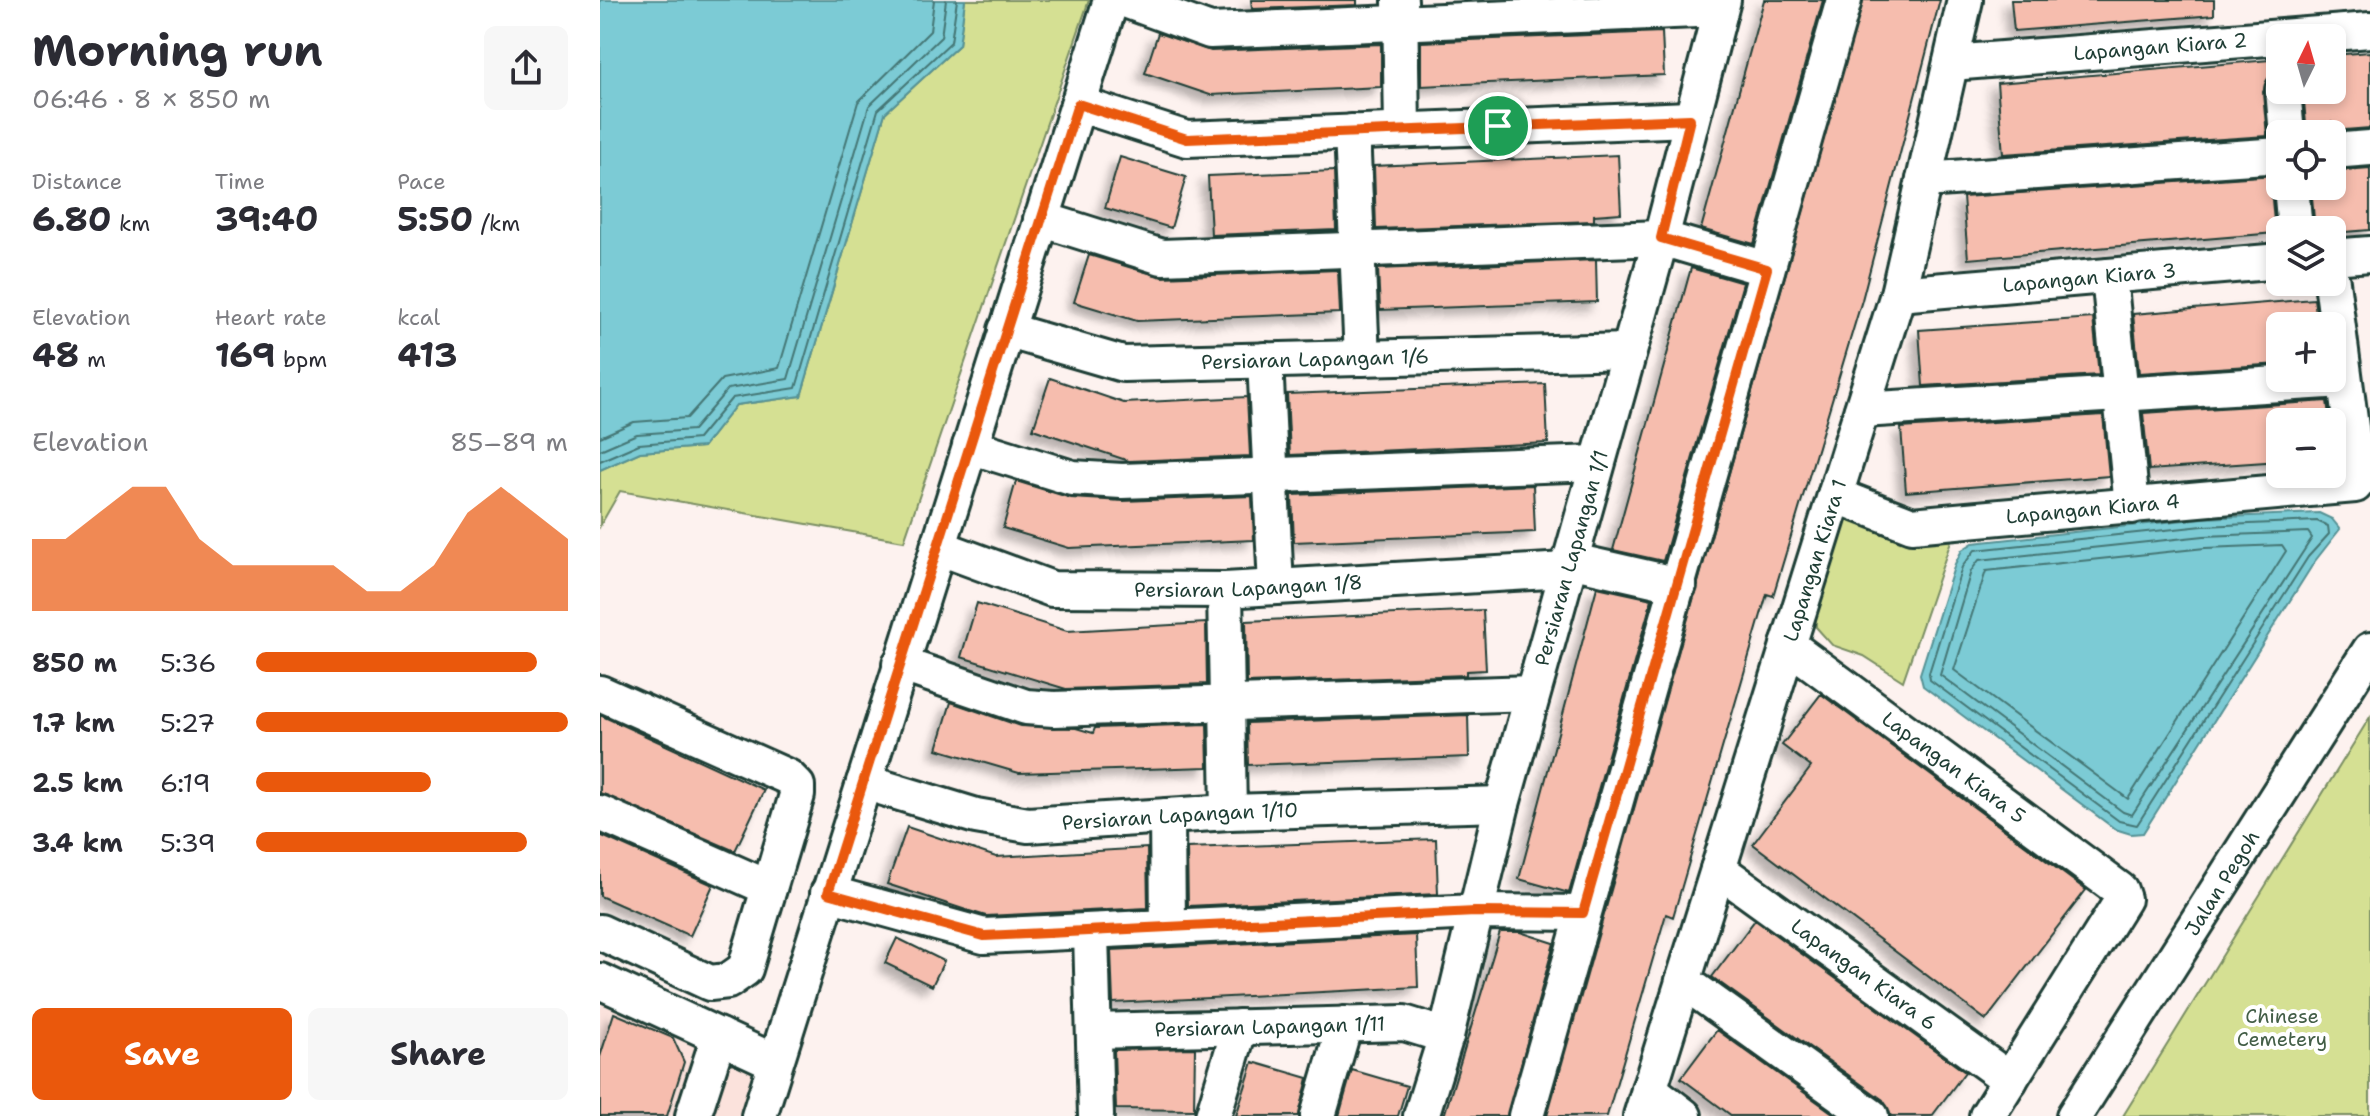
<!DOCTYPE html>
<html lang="en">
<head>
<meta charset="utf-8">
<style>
	:root { --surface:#fff; --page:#f7f7f7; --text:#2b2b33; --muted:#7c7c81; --accent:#ea580c }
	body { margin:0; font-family:"Shantell Sans",sans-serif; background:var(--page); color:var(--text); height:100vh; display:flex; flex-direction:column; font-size:30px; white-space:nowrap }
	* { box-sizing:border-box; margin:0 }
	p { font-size:26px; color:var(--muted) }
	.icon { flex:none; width:44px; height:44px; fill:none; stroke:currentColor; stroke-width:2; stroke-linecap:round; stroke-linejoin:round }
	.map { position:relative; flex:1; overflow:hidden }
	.drawer { display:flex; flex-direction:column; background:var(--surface); width:600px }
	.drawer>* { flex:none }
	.needle { width:52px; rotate:5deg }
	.buttons { position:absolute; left:1666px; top:24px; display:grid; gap:16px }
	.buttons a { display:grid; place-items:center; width:80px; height:80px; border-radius:12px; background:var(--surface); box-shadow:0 4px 12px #0003; font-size:40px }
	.pin { position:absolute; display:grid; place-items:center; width:68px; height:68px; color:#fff; margin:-34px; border:4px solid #fff; border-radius:50%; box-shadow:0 2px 8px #0007 }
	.round { display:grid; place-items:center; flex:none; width:84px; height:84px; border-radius:12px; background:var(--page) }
	.summary { display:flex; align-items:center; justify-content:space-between; height:136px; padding:0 32px }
	h1 { font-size:44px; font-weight:700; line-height:60px }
	.metrics { display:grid; grid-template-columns:repeat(3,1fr); gap:12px; height:136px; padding:8px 32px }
	.metrics div { display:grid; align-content:center }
	.metrics b { font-size:34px; font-weight:700 }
	.metrics small { font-size:22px; font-weight:400 }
	.metrics p { font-size:22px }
	.chart { height:224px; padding:16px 32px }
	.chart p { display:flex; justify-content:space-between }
	.chart svg { width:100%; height:144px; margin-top:8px; fill:var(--accent); opacity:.7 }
	.cta { display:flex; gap:16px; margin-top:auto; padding:16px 32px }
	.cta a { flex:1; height:92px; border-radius:12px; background:var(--accent); color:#fff; font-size:32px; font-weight:700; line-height:92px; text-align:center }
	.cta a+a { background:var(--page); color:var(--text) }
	ul { padding:0 32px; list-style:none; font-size:26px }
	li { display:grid; grid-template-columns:128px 96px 1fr; align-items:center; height:60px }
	li i { height:20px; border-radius:10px; background:var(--accent) }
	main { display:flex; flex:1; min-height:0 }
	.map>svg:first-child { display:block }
	.built { fill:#fbe2dc }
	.green { fill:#d5e093; stroke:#7a8e64; stroke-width:2 }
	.water { fill:#7bcbd5; stroke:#569295; stroke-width:2 }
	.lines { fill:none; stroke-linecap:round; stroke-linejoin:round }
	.shore { stroke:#447674; stroke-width:2 }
	.building { fill:#f6bdae; stroke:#1f3d34; stroke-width:2; filter:url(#shadow) }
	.minor-casing { stroke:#1f3d34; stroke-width:40 }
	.minor { stroke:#fff; stroke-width:34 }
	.route-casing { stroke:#fff; stroke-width:16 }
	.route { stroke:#ea580c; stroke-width:10 }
	.labels { text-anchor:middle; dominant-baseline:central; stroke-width:8; stroke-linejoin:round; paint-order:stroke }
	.street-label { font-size:20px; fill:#1f3d34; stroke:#fff }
	.park-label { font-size:20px; fill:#435e47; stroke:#fff }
</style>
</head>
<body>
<main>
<section class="drawer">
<div class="summary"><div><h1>Morning run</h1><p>06:46 · 8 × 850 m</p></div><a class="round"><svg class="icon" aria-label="share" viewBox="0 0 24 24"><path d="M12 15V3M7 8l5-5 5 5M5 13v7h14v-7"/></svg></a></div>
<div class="metrics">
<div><p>Distance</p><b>6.80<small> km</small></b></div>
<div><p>Time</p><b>39:40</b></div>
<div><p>Pace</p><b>5:50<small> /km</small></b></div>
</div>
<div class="metrics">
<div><p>Elevation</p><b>48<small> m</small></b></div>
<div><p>Heart rate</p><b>169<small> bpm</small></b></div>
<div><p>kcal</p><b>413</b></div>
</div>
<div class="chart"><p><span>Elevation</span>85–89 m</p>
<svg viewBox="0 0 160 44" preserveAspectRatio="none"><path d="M0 44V22L10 22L20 14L30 6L40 6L50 22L60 30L70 30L80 30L90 30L100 38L110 38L120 30L130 14L140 6L150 14L160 22V44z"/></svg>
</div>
<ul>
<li><b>850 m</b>5:36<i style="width:90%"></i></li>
<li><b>1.7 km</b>5:27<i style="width:100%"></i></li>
<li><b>2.5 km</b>6:19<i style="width:56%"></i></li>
<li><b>3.4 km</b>5:39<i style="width:87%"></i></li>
</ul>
<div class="cta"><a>Save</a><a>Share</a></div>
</section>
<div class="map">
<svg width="1770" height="1116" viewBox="0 0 1770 1116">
	<defs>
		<filter id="shadow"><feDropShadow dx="-7" dy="7" stdDeviation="4" flood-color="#0004"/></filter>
	</defs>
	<rect width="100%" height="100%" fill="#fdf2ef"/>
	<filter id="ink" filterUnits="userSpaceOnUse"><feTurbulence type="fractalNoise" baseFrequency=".0125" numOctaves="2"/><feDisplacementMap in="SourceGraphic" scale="16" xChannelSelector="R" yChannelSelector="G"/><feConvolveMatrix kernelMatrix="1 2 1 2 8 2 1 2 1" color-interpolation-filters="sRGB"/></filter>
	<g filter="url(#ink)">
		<path class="built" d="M6 991 172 1060 155 1116H0V1011Z"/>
		<path class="green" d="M365 0H489L304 541 20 491 0 526V470L40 452 103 447 136 405 201 396 285 113 359 45Z
			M1240 512 1354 532 1303 681 1264 656 1232 645 1216 627 1215 607Z
			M1770 717V1116H1523Z"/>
		<path class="water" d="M0 0H365L359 45 285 113 201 396 136 405 103 447 40 452 0 470Z
			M1719 513 1732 519 1740 529 1715 561 1543 833 1531 834 1515 829 1323 686 1320 674 1355 564 1362 550 1373 543 1603 518Z"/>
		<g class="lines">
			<path class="shore" d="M0 437 34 422 87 418 122 379 179 368 258 102 330 31 334 0
				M0 450 37 434 93 430 128 389 188 379 269 106 341 37 346 0
				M0 461 39 444 98 439 132 398 196 388 278 110 351 42 357 0
				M1717 521 1728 526 1729 534 1708 557 1537 825 1519 821 1330 680 1329 673 1362 567 1375 550 1603 526Z
				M1708 532 1712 538 1532 815 1523 812 1340 675 1371 571 1379 560 1604 536Z
				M1682 545 1686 551 1528 799 1354 670 1386 571 1605 548Z"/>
		</g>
		<path class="building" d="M651 0H757V5L652 9Z
			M1164 0H1223L1154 244 1101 229Z
			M1263 0H1340L1262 300 1173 596 1167 594 1073 917 1066 914 1007 1116H947Z
			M1411 0H1614V15L1414 31Z
			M1062 32 1064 75 821 86V42Z
			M558 33 611 51 781 44V87L610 95 545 73Z
			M1770 52V128L1732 131V122L1706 124 1703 90H1732V55Z
			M1670 60 1672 74 1663 92 1667 136 1403 154 1397 83Z
			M1018 155 1021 213 994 215V221L776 229 774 166Z
			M520 157 586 177 571 228 505 208Z
			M1770 168V230L1732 233V230H1715L1711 186H1732V171Z
			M734 171 736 230 611 235 608 176Z
			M1675 175 1671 188 1675 233 1368 259 1363 197Z
			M489 255 562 277 738 270 740 313 537 321 474 302Z
			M996 260 997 302 780 310 778 269Z
			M1091 268 1143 283 1063 561 1013 550Z
			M1714 299 1718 326H1680V364L1539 373 1533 314Z
			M1493 318 1499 375 1323 386 1319 330Z
			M450 378 524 403 647 397 650 456 529 461 433 429Z
			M945 384 948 443 690 455 687 394Z
			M1727 401 1730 422H1680V461L1549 470 1543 413Z
			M1503 415 1509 476 1306 492 1301 428Z
			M416 481 471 498 523 501 652 496 654 540 469 548 403 528Z
			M933 485 935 532 694 542 692 495Z
			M997 587 1052 599 969 893 919 879Z
			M377 603 467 631 606 623 607 684 466 689 361 657Z
			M883 610 886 670 866 671V675L647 683 646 621Z
			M1221 694 1486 890 1386 1020 1153 844 1211 767 1182 745Z
			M351 702 420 726 476 728 493 733 495 728 607 724 608 767 419 773 337 749Z
			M0 715 164 790 135 851 0 793Z
			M868 715 869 757 648 765 647 723Z
			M307 827 396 857 547 848 548 908 386 916 366 910 287 884Z
			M0 835 113 885 90 936 0 896Z
			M836 839 838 894 588 906 587 848Z
			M1155 920 1365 1072 1332 1116H1291L1283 1100 1112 977Z
			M900 932H920L954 943 907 1116H844Z
			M816 935 818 987 513 1003 511 950Z
			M297 938 344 961 332 986 285 963Z
			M14 1013 73 1038 84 1062 67 1116H0V1057Z
			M1117 1030 1237 1116H1132L1081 1078Z
			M595 1048 594 1110 516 1109 514 1050Z
			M653 1062 708 1078 699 1116H636Z
			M752 1070 807 1086 798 1116H739Z"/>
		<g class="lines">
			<g class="minor-casing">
				<g id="minor">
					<path d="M525 0 610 31 1120 9"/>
					<path d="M800 0 802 130"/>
					<path id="s1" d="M1351 63 1770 30"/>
					<path d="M1683 90 1687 134"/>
					<path d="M478 104 587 139 1090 119"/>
					<path d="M752 132 762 358"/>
					<path d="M1732 151 1770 148"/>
					<path d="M1324 180 1680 155"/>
					<path d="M1691 186 1695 230"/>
					<path d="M441 219 562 257 1061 238 1167 269"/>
					<path d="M1732 257 1770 254"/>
					<path d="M1509 276 1532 506"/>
					<path id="s2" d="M1298 294 1680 261"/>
					<path id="s3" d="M406 330 523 364 1029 351"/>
					<path d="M665 360 676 587"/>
					<path d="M1262 410 1743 380"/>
					<path d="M370 446 472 478 522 481 997 463"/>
					<path id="s4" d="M1235 495 1312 525 1755 485 1758 481 1732 282"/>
					<path id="s5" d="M338 547 452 589 625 590 966 570"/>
					<path d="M969 560 1079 585"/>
					<path d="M625 590 629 812"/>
					<path id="s6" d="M1188 645 1520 890 1523 899 1387 1116"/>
					<path d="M300 664 426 707 454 709 932 693"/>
					<path d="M0 693 188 777 197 786V795L145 969 128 981 110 983 0 932"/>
					<path id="s7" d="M264 782 376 816 428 825 629 812 902 804"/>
					<path d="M0 813 169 888"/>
					<path d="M567 816 568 927"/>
					<path id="s8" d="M1118 869 1410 1080"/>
					<path d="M228 893 384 936 875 912 983 913"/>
					<path d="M491 933 496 1116"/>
					<path d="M0 981 175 1062"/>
					<path d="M1083 981 1271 1116"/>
					<path id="s9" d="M494 1031 804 1023 846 1036"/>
					<path d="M1049 1089 1084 1116"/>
					<path d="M93 1116 119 1036"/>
					<path d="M159 1116 511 0"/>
					<path d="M613 1116 640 1027"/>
					<path d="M718 1116 745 1024"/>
					<path id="s10" d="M821 1116 846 1036 902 804 1061 238 1123 0"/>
					<path d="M926 1116 1244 0"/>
					<path id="s11" d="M1041 1116 1298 294 1365 0"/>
					<path id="s12" d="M1474 1116 1770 650"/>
				</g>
			</g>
			<use href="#minor" class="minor"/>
		</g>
	</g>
	<g class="lines" filter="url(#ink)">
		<g class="route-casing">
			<path id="route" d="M478 104 587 139 1090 119 1061 238 1167 269 983 913 875 912 384 936 228 893Z"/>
		</g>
		<use href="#route" class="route"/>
	</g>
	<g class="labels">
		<g class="street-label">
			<text stroke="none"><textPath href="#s1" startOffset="210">Lapangan Kiara 2</textPath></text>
			<text stroke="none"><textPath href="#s2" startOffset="192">Lapangan Kiara 3</textPath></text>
			<text stroke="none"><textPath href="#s3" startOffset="314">Persiaran Lapangan 1/6</textPath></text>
			<text stroke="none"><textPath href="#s4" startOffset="264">Lapangan Kiara 4</textPath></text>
			<text stroke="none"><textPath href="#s10" startOffset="578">Persiaran Lapangan 1/1</textPath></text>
			<text stroke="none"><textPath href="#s11" startOffset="582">Lapangan Kiara 1</textPath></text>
			<text stroke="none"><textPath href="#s5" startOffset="318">Persiaran Lapangan 1/8</textPath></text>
			<text stroke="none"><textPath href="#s6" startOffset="206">Lapangan Kiara 5</textPath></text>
			<text stroke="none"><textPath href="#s7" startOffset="322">Persiaran Lapangan 1/10</textPath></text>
			<text stroke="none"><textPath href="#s12" startOffset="276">Jalan Pegoh</textPath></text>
			<text stroke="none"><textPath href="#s8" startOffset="180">Lapangan Kiara 6</textPath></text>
			<text stroke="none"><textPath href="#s9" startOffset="176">Persiaran Lapangan 1/11</textPath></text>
		</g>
		<g class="park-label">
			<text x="1682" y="1016">Chinese<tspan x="1682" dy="23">Cemetery</tspan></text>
		</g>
	</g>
</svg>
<div class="buttons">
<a><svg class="needle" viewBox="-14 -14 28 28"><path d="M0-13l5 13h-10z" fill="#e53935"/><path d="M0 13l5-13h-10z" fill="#7c7c81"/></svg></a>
<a><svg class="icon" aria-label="locate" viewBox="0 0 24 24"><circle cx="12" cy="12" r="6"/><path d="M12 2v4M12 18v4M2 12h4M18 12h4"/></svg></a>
<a><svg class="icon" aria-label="layers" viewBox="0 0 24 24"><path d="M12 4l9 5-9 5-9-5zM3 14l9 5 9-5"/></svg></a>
<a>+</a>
<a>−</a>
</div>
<div class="pin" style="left:898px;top:126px;background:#1e9e55"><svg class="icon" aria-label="arrive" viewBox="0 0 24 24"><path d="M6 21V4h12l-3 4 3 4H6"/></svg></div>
</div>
</main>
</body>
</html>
